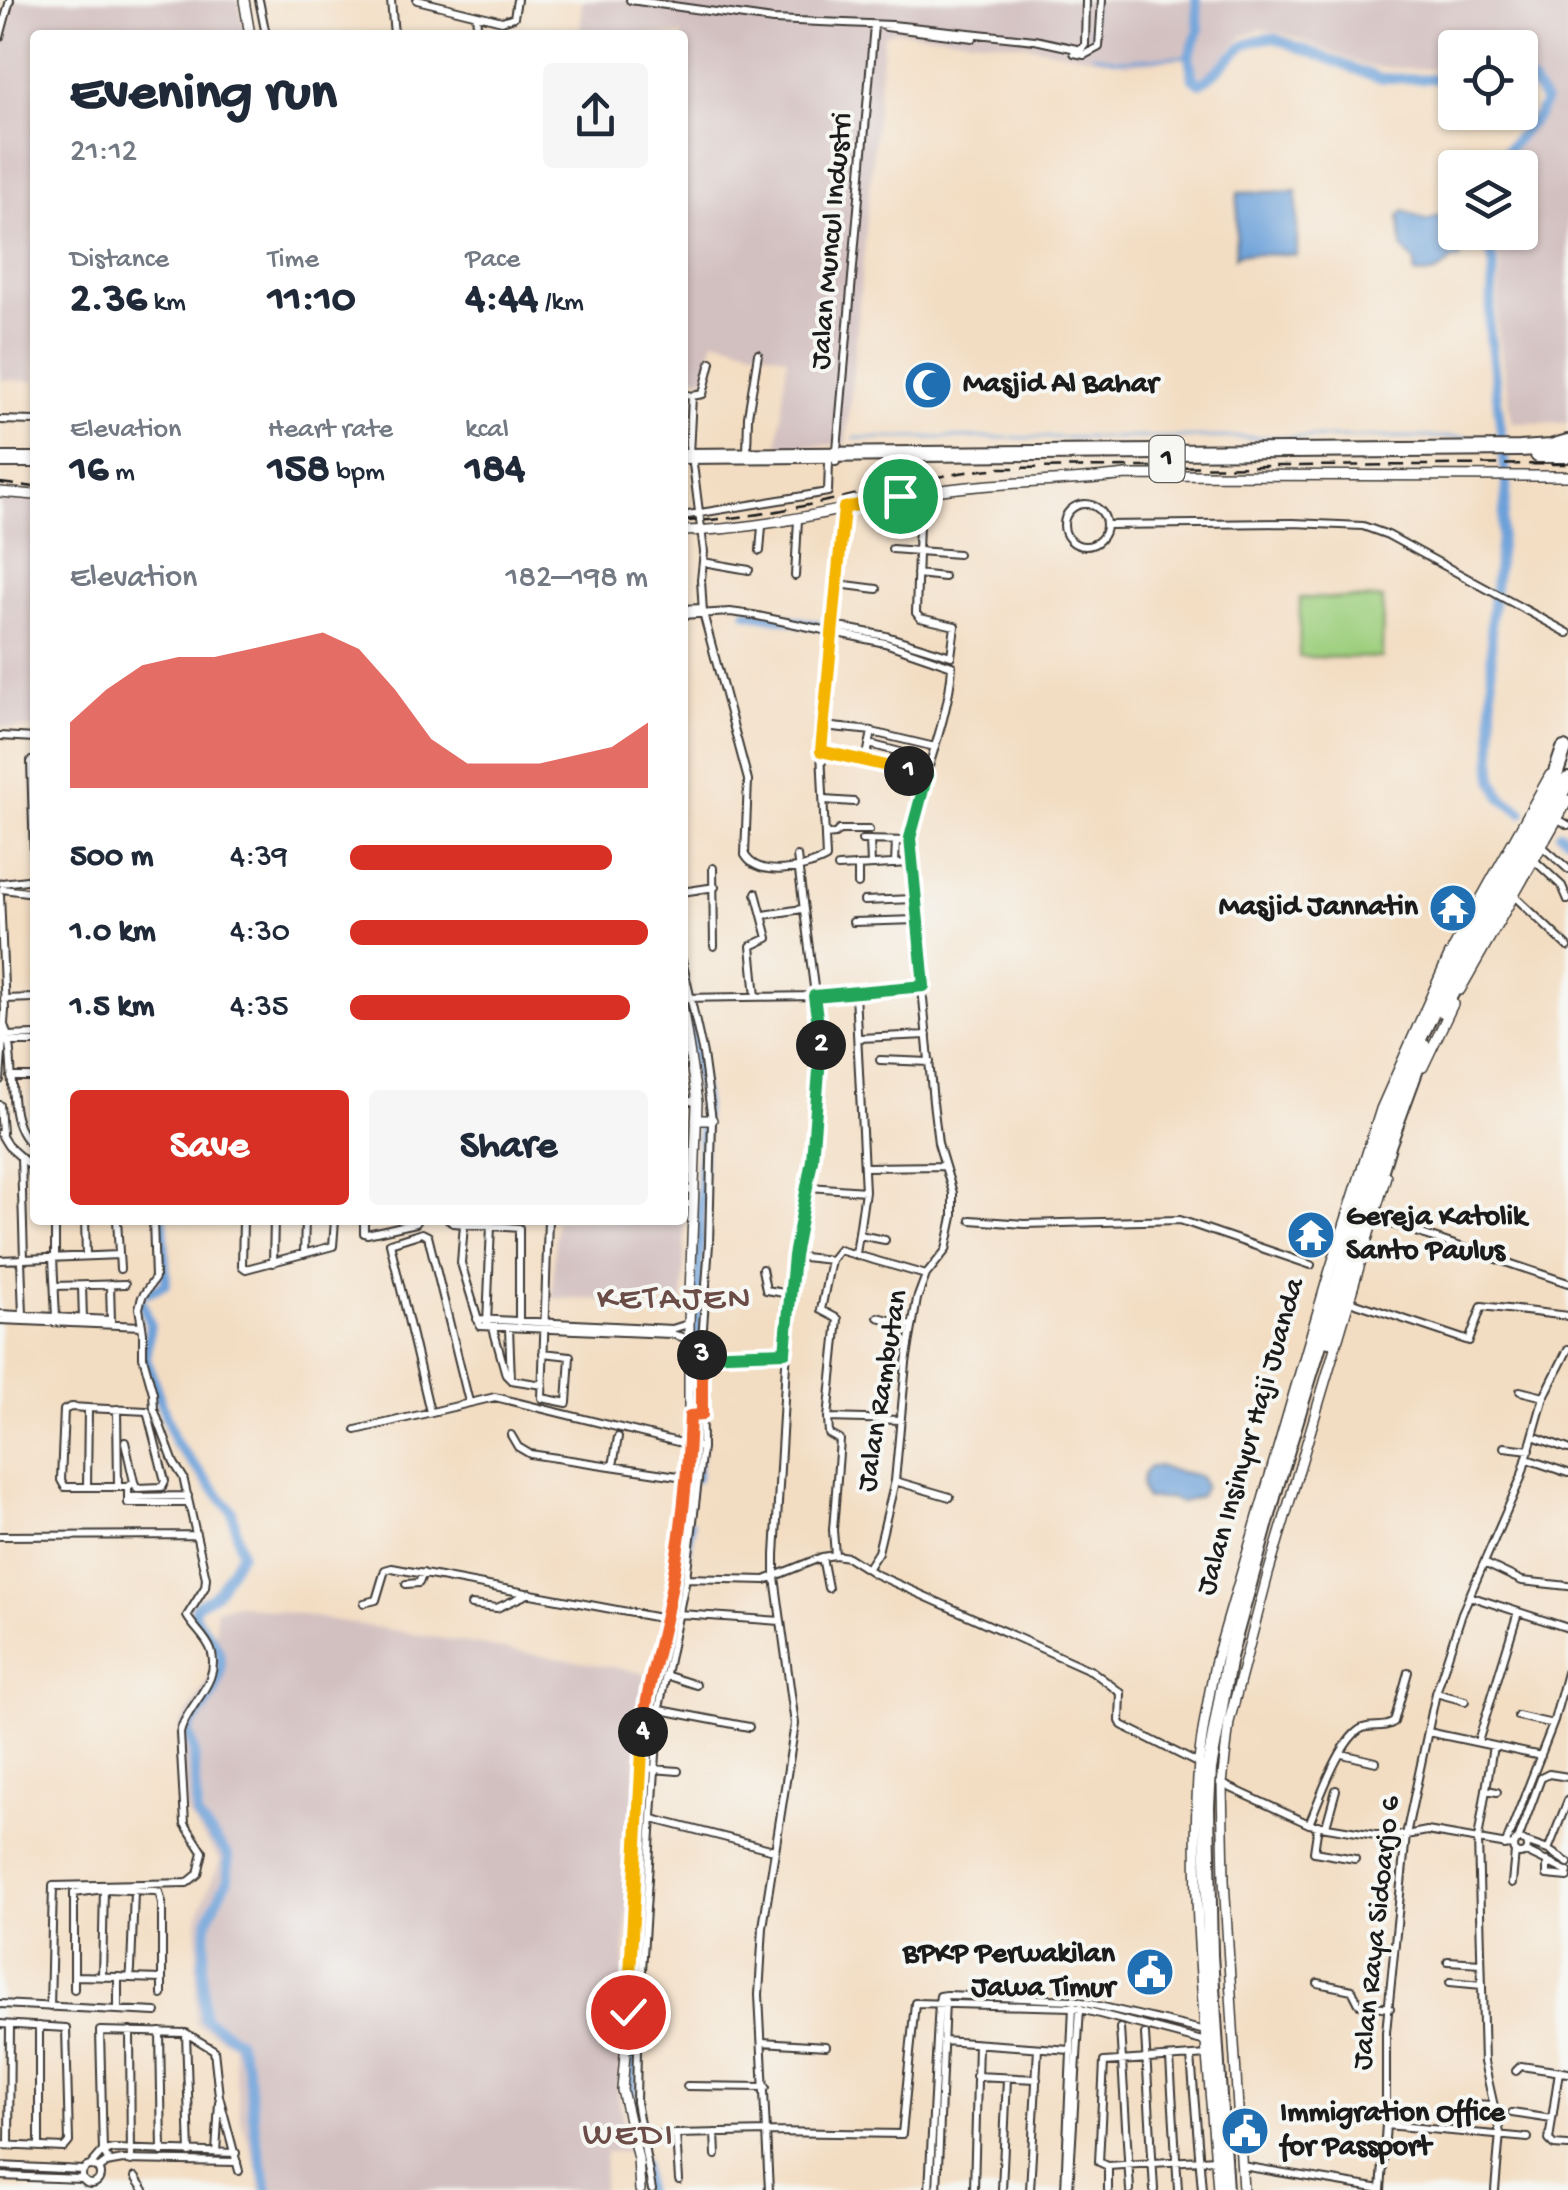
<!DOCTYPE html>
<html lang="en">
<head>
<meta charset="utf-8">
<style>
	:root { --surface:#fff; --page:#f6f6f7; --text:#1f2937; --muted:#747a83; --accent:#d93025 }
	body { margin:0; font-family:"Gochi Hand",sans-serif; background:var(--page); color:var(--text); height:100vh; display:flex; flex-direction:column; font-size:38px; white-space:nowrap }
	* { box-sizing:border-box; margin:0 }
	p { font-size:32px; color:var(--muted) }
	.icon { flex:none; width:55px; height:55px; fill:none; stroke:currentColor; stroke-width:2; stroke-linecap:round; stroke-linejoin:round }
	.map { position:relative; flex:1; overflow:hidden }
	.side { position:absolute; left:30px; top:30px; width:658px; height:1195px; display:flex; flex-direction:column; background:var(--surface); border-radius:10px; box-shadow:0 2px 8px #0004 }
	.side>* { flex:none }
	.buttons { position:absolute; left:1438px; top:30px; display:grid; gap:20px }
	.buttons a { display:grid; place-items:center; width:100px; height:100px; border-radius:10px; background:var(--surface); box-shadow:0 2px 8px #0004; font-size:50px }
	.pin { position:absolute; display:grid; place-items:center; width:85px; height:85px; color:#fff; margin:-42px; border:5px solid #fff; border-radius:50%; box-shadow:0 2px 10px #0007 }
	.km { position:absolute; width:50px; height:50px; margin:-25px; border-radius:50%; background:#222; color:#fff; font-size:28px; line-height:50px; text-align:center }
	.round { display:grid; place-items:center; flex:none; width:105px; height:105px; border-radius:10px; background:var(--page) }
	.summary { display:flex; align-items:center; justify-content:space-between; height:170px; padding:0 40px }
	h1 { font-size:55px; font-weight:700; line-height:75px }
	.metrics { display:grid; grid-template-columns:repeat(3,1fr); gap:15px; height:170px; padding:10px 40px }
	.metrics div { display:grid; align-content:center }
	.metrics b { font-size:42px; font-weight:700 }
	.metrics small { font-size:28px; font-weight:400 }
	.metrics p { font-size:28px }
	.chart { height:280px; padding:20px 40px }
	.chart p { display:flex; justify-content:space-between }
	.chart svg { width:100%; height:180px; margin-top:10px; fill:var(--accent); opacity:.7 }
	.cta { display:flex; gap:20px; margin-top:auto; padding:20px 40px }
	.cta a { flex:1; height:115px; border-radius:10px; background:var(--accent); color:#fff; font-size:40px; font-weight:700; line-height:115px; text-align:center }
	.cta a+a { background:var(--page); color:var(--text) }
	ul { padding:0 40px; list-style:none; font-size:32px }
	li { display:grid; grid-template-columns:160px 120px 1fr; align-items:center; height:75px }
	li i { height:25px; border-radius:12px; background:var(--accent) }
	.map>svg:first-child { display:block }
	.industrial { fill:#d2bfbf }
	.green { fill:#9ecf7e; stroke:#5d764d; stroke-width:2.5 }
	.water { fill:#6da1d9; stroke:#445e7a; stroke-width:2.5 }
	.lines { fill:none; stroke-linecap:round; stroke-linejoin:round }
	.stream { stroke:#6da1d9; stroke-width:2.5 }
	.river { stroke:#6da1d9; stroke-width:10 }
	.street-casing { stroke:#3c3935; stroke-width:10 }
	.secondary-casing { stroke:#3c3935; stroke-width:12 }
	.highway-casing { stroke:#3c3935; stroke-width:18 }
	.street { stroke:#fff; stroke-width:6 }
	.secondary { stroke:#fff; stroke-width:9 }
	.highway { stroke:#fff; stroke-width:14 }
	.rail { stroke:#1c1c1c; stroke-width:2.5; stroke-dasharray:15 8; stroke-linecap:butt }
	.split-1-casing { stroke:#fff; stroke-width:20 }
	.split-2-casing { stroke:#fff; stroke-width:20 }
	.split-3-casing { stroke:#fff; stroke-width:20 }
	.split-4-casing { stroke:#fff; stroke-width:20 }
	.split-5-casing { stroke:#fff; stroke-width:20 }
	.split-1 { stroke:#f5b400; stroke-width:12 }
	.split-2 { stroke:#22a559; stroke-width:12 }
	.split-3 { stroke:#22a559; stroke-width:12 }
	.split-4 { stroke:#f0652b; stroke-width:12 }
	.split-5 { stroke:#f5b400; stroke-width:12 }
	.labels { text-anchor:middle; dominant-baseline:central; stroke-width:8; stroke-linejoin:round; paint-order:stroke }
	.shield { fill:#f6f6f2; stroke:#5d5d5c; stroke-width:2.5 }
	.shield-label { font-size:28px; font-weight:bold; fill:#1c1c1c }
	.street-label { font-size:30px; fill:#1c1c1c; stroke:#f6f6f2 }
	.poi-label { font-size:30px; font-weight:bold; fill:#1c1c1c; stroke:#f6f6f2; text-anchor:start }
	.quarter-label { font-size:35px; letter-spacing:2.5px; fill:#6b4c47; stroke:#f6f6f2 }
</style>
</head>
<body>
<div class="map">
<svg width="1568" height="2190" viewBox="0 0 1568 2190">
	<rect width="100%" height="100%" fill="#f6f6f2"/>
	<filter id="ink" filterUnits="userSpaceOnUse"><feTurbulence type="fractalNoise" baseFrequency=".01" numOctaves="2"/><feDisplacementMap in="SourceGraphic" scale="20" xChannelSelector="R" yChannelSelector="G"/><feConvolveMatrix kernelMatrix="1 2 1 2 8 2 1 2 1" color-interpolation-filters="sRGB"/></filter>
	<filter id="wash" filterUnits="userSpaceOnUse"><feTurbulence type="fractalNoise" baseFrequency=".0048" numOctaves="4" result="noise"/><feDisplacementMap in="SourceGraphic" scale="40" xChannelSelector="R" yChannelSelector="G"/><feGaussianBlur stdDeviation="2.25" result="paint"/><feColorMatrix in="noise" values="0 0 0 0 0 0 0 0 0 0 0 0 0 0 0 0 0 1.4 0 .05"/><feComposite in="paint" operator="in"/></filter>
	<g filter="url(#wash)">
		<rect width="100%" height="100%" fill="#f3ddc2"/>
		<path class="industrial" d="M15 0H238L246 35H35V381L0 380V90L5 41Z
			M582 0H1568V423H1512L1497 324 1501 268 1495 233 1520 232V168L1495 167 1534 121 1544 101 1543 89 1520 71V48H1455V70L1369 67 1286 34 1260 29 1244 35 1206 75 1193 77 1191 58 1128 64 1020 44 896 31 884 35 846 445 778 446 787 357 714 339 706 378 683 374 682 35H580Z
			M0 497 35 501V729L0 727Z
			M683 1214H685L683 1303 552 1298 556 1220H682Z
			M237 1604 646 1673 640 1713 632 1828 618 2093 629 2152H606L602 2190H260L258 2171 240 2116 232 2044 195 2023 197 1917 220 1861 184 1810 179 1728 214 1671 216 1609Z"/>
		<path class="green" d="M1300 598 1383 599 1382 658 1299 657Z"/>
		<path class="water" d="M1297 191V255L1240 254 1235 257 1238 193Z
			M1404 211 1427 221 1440 215 1449 229 1452 244 1462 251 1460 259 1452 260C1441 272 1431 277 1414 274L1415 263 1402 247 1399 216Z
			M1159 1466C1173 1474 1186 1470 1200 1477L1205 1486 1200 1496 1180 1503 1170 1498 1146 1499C1140 1490 1140 1474 1150 1467Z"/>
		<g class="lines">
			<path class="stream" d="M1091 34 1093 0
				M1093 54 1118 60 1189 56
				M854 438 1502 437"/>
			<path class="river" d="M1196 0 1199 30 1189 56 1193 79 1201 83C1230 66 1235 38 1274 38L1378 78 1455 79
				M1491 168 1538 115 1545 102 1533 84 1520 77
				M1487 232 1494 268 1489 326 1507 486 1491 621 1493 779 1502 798 1522 812
				M747 612 843 630
				M1560 833 1568 838
				M682 986 703 1103 697 1334 698 1393
				M148 1292 166 1284 163 1220
				M142 1302 150 1324 146 1359 175 1442 232 1511 241 1553 217 1592 195 1607 194 1615C202 1627 218 1643 220 1656 225 1685 205 1709 188 1729L194 1751 197 1817 228 1855V1879L208 1919 203 1963 204 2018 237 2040 247 2065 256 2137 268 2190
				M696 1478 700 1425
				M670 1641 690 1524
				M653 1769 654 1719 657 1701
				M635 2040 631 2095 638 2143
				M642 2164 645 2190"/>
		</g>
	</g>
	<g filter="url(#ink)">
		<g class="lines">
			<g class="street-casing">
				<path id="street" d="M259 0 266 35
					M391 0 394 35
					M417 0 502 21 514 17 517 0
					M630 0 773 20 892 25 1035 40 1081 50 1085 45 1086 0
					M476 15 478 35
					M886 27 973 38
					M0 37 10 0
					M1074 53 1084 55 1099 47 1102 0
					M682 394 692 396 689 454
					M692 396 703 394 711 362
					M0 420 35 421
					M747 454 748 416 758 354
					M836 462 874 25
					M693 464 704 552 701 580 703 613 748 780 745 855C759 879 806 869 826 858L821 751 844 509
					M1064 525a21 21 0 1 1 42 0a21 21 0 1 1-42 0Z
					M682 516 828 492 829 462
					M1106 525 1293 523 1363 526 1388 535 1568 633
					M900 527 901 498
					M892 549 958 554
					M760 551 762 526
					M703 562 749 570
					M917 574 944 577
					M795 576 798 519
					M838 584 877 589
					M682 609 702 608
					M682 615 730 612 753 615 885 643 952 666C948 734 910 795 910 863L933 1102 938 1143 953 1193V1217L946 1250 926 1275 917 1299 906 1363 895 1481 878 1552 867 1569
					M834 626 886 636 951 656 955 626 920 618 916 613 920 493
					M823 726 872 731
					M0 736 35 738
					M869 744 912 755
					M821 751 927 775
					M866 760 872 732 935 747
					M31 761 35 889
					M824 800 854 802
					M1558 819 1568 825
					M826 835 835 834 839 830H869
					M862 840 910 841
					M870 840 871 865
					M1543 847 1568 869
					M1535 861 1562 886 1568 900
					M895 864 896 841
					M858 866V884
					M838 867 910 863
					M713 868 714 946
					M2 883 35 879
					M2 889 35 893
					M682 892 715 887
					M1511 893 1568 947
					M0 895 5 1010 0 1080
					M864 901 914 899
					M764 915 802 909
					M853 922 917 920
					M855 993 865 1191 856 1254
					M756 997 751 946 768 938 756 893
					M682 998 814 996 924 986
					M4 999 35 998
					M4 1025C19 1061 1 1125 35 1147
					M6 1036 35 1035
					M859 1038 927 1035
					M6 1042H35
					M880 1060 930 1062
					M11 1077H35
					M682 1100 697 1102
					M0 1105 2 1133
					M0 1133 8 1146 35 1170
					M21 1157 24 1259
					M865 1167 944 1166
					M809 1187 865 1191
					M682 1190H693
					M682 1204H693
					M1374 1218 1568 1283
					M55 1220V1258
					M85 1220 86 1256
					M117 1220 120 1269
					M243 1220 242 1266 246 1269 333 1246 335 1220
					M364 1220V1233L367 1234 416 1223 418 1220
					M449 1220 453 1223 519 1228V1322
					M971 1220 1024 1224 1180 1220 1311 1265
					M464 1224 461 1263 480 1326 671 1334 689 1339
					M859 1235 885 1240
					M304 1254 305 1220
					M794 1256 831 1260
					M53 1258 56 1317
					M21 1259 23 1315
					M0 1260 119 1255
					M273 1263 274 1220
					M762 1269 766 1290 790 1294
					M110 1284 111 1321
					M55 1286 125 1284
					M82 1286 83 1319
					M1350 1301 1469 1341 1482 1306 1568 1316
					M0 1314 109 1320
					M878 1317 911 1326
					M477 1319 672 1329 688 1324
					M0 1320 142 1326
					M487 1324 491 1225
					M493 1328 506 1375 511 1380
					M509 1328 511 1380
					M543 1353 570 1356 567 1403 542 1398C544 1339 546 1279 548 1220
					M689 1355 785 1352
					M511 1380 543 1385
					M1520 1391 1544 1397
					M117 1409 118 1486
					M430 1412 390 1243 422 1233 428 1236 469 1402
					M828 1418 901 1420
					M356 1430 495 1397 702 1448
					M511 1435 518 1447 530 1454 698 1479
					M1533 1436 1568 1449
					M125 1442 134 1482 128 1487V1503H189
					M1504 1447 1530 1450
					M1527 1459 1568 1473
					M613 1466 618 1437
					M895 1481 950 1497
					M87 1487H65L61 1480 64 1410 71 1407 88 1408
					M128 1487H87L88 1408 147 1411 165 1481 162 1487 137 1488 134 1482
					M128 1497 188 1496
					M0 1536 196 1535
					M835 1555 833 1530 840 1440 829 1434 828 1418 838 1319 821 1310 831 1260 839 1250 926 1275
					M822 1557 828 1588
					M1484 1563 1522 1581 1568 1586
					M686 1578 765 1580 822 1557 835 1555 848 1557 875 1574 1092 1671 1121 1693 1120 1721 1122 1725 1199 1764
					M406 1584 419 1583 423 1573
					M1469 1596 1568 1628
					M364 1603 376 1600 385 1570 392 1568 665 1619
					M471 1605 497 1608 530 1593
					M666 1613 781 1621
					M665 1675 696 1685
					M1436 1693 1465 1701
					M645 1707 749 1727
					M1518 1716 1553 1724
					M1428 1732 1541 1756
					M1478 1742 1518 1612
					M1493 1746 1478 1839 1484 2062 1500 2133 1495 2190
					M1342 1754 1376 1762
					M641 1768 678 1771
					M1220 1783 1309 1824 1375 1835H1406L1427 1831 1513 1846
					M1486 1790 1497 1792
					M653 1819 774 1850
					M1309 1824C1318 1803 1341 1736 1363 1728 1374 1724 1384 1729 1394 1722L1408 1672
					M1318 1825 1314 1852 1355 1859
					M1326 1826 1336 1790
					M1513 1847a7 7 0 1 1 14 0a7 7 0 1 1-14 0Z
					M1518 1840 1541 1778 1549 1774 1568 1777
					M1525 1842 1548 1850 1568 1863
					M1505 1846 1553 1724 1568 1669
					M1548 1850 1568 1800
					M1526 1852 1568 1872
					M1547 1861V1875L1568 1877
					M1512 1883 1515 1852
					M1448 1961 1481 1963
					M74 1976V1893L104 1889 155 1891 159 1892 162 1903V1995
					M102 1976 104 1889
					M118 1977 130 1978 131 1969 134 1892
					M130 1978 161 1979
					M1450 1982 1482 1985
					M1318 1983 1352 1990 1359 2004 1390 2008
					M74 1989V1976L118 1977V2009
					M939 2002 940 1996 946 1995 1073 2000 1206 2031
					M0 2004 156 2012
					M50 2007 53 1886 187 1883 198 1874 203 1852 185 1824 180 1733C186 1705 222 1683 211 1650 206 1637 193 1627 187 1616L205 1587 206 1578 183 1477 174 1463 154 1409 153 1393 143 1357V1332L139 1308 142 1297 155 1278 153 1220
					M0 2024 66 2028 69 2142 64 2148 0 2145
					M1120 2028 1130 2190
					M130 2031 131 2161
					M160 2032 162 2152
					M186 2033 190 2153
					M1145 2034 1154 2190
					M943 2041 1071 2050
					M762 2042 826 2046
					M1208 2055 1104 2062 1099 2162 1108 2166 1215 2159
					M1191 2057 1202 2190
					M1170 2059 1178 2190
					M1516 2071 1521 2066 1568 2073
					M1559 2071 1549 2140 1554 2145 1568 2146
					M976 2076 1037 2079
					M687 2086 766 2087
					M1471 2104 1494 2105
					M1512 2113 1552 2119
					M1386 2125 1528 2138
					M715 2133 716 2155
					M676 2134 679 2180
					M631 2135 768 2132 902 2134 915 2003 1073 2007 1206 2042
					M9 2145 10 2025
					M39 2146V2026
					M216 2153 219 2102
					M109 2162 103 2151 100 2031 186 2033 214 2050 219 2096 239 2171
					M91 2165 103 2151 114 2149 236 2153
					M0 2166 83 2170
					M1108 2166V2190
					M1242 2166 1381 2189
					M82 2175a9 9 0 1 1 18 0a9 9 0 1 1-18 0Z
					M98 2169 106 2163 123 2160 237 2162
					M0 2176 82 2179
					M135 2177 144 2190
					M652 2190 636 2102 637 2048 659 1708 686 1578 702 1448 701 1355 709 1244 712 1120 703 1054 682 960
					M769 2190 759 1995 763 1927 795 1724 775 1577V1555L790 1294 794 1256 810 1182 821 1041 797 856
					M929 2190 939 2002
					M937 2190 945 2001
					M974 2190 978 2044
					M1002 2190 1007 2078
					M1030 2190 1038 2048
					M1065 2190 1073 2006
					M1069 2190 1080 2008
					M1381 2190 1386 2125V2032L1406 1835 1436 1693 1462 1613 1521 1478 1544 1397 1568 1349"/>
			</g>
			<g class="secondary-casing">
				<path id="secondary" d="M244 0 250 35
					M0 492 35 495
					M682 531C770 530 855 504 942 490 1003 481 1065 483 1126 475L1568 476
					M1460 990 1568 800
					M1423 1067 1453 1004
					M696 1120H712
					M640 2190 638 2159 622 2090 633 1958 643 1733 648 1687 666 1613 677 1548 689 1444V1323L697 1102 682 1005
					M1218 2190C1208 2049 1189 1904 1199 1762 1202 1729 1209 1697 1215 1664L1330 1270 1381 1109 1449 956 1550 775
					M1243 2190 1224 1880 1222 1784 1229 1722 1268 1574 1386 1176"/>
			</g>
			<g class="highway-casing">
				<path id="highway" d="M1538 455H1568
					M682 456 1520 449 1551 447 1568 442
					M0 460H35
					M1442 1010 1568 780
					M1329 1340 1389 1143 1424 1047
					M1225 2190 1210 1955 1207 1807 1209 1769 1229 1657 1276 1486 1400 1078 1465 944 1550 790 1564 749"/>
			</g>
			<use href="#street" class="street"/>
			<use href="#secondary" class="secondary"/>
			<use href="#highway" class="highway"/>
			<path class="rail" d="M0 483 35 487
				M682 521C788 520 894 478 1000 468L1568 464"/>
		</g>
	</g>
	<g class="lines" filter="url(#ink)">
		<g class="split-1-casing">
			<path id="split-1" d="M900 496 844 508 821 751 909 771"/>
		</g>
		<g class="split-2-casing">
			<path id="split-2" d="M821 1045 814 996 924 986 910 838 927 775 909 771"/>
		</g>
		<g class="split-3-casing">
			<path id="split-3" d="M702 1355 785 1352 794 1256 812 1160 821 1045"/>
		</g>
		<g class="split-4-casing">
			<path id="split-4" d="M643 1732C646 1689 659 1651 667 1610 680 1546 688 1481 690 1416L702 1415V1355"/>
		</g>
		<g class="split-5-casing">
			<path id="split-5" d="M628 2012 643 1732"/>
		</g>
		<use href="#split-1" class="split-1"/>
		<use href="#split-2" class="split-2"/>
		<use href="#split-3" class="split-3"/>
		<use href="#split-4" class="split-4"/>
		<use href="#split-5" class="split-5"/>
	</g>
	<defs>
		<g id="mosque-disc" transform="scale(2.5)"><circle r="9.5" fill="#1f6fb2" stroke="#f6f6f2"/><path d="M3.5-4.9A6 6 0 1 0 3.5 4.9A5 5 0 1 1 3.5-4.9Z" fill="#fff"/></g>
		<g id="temple-disc" transform="scale(2.5)"><circle r="9.5" fill="#1f6fb2" stroke="#f6f6f2"/><path d="M0-6L5-2H3V0L6.5 2.5H4V6H1.5V3h-3V6H-4V2.5H-6.5L-3 0V-2H-5Z" fill="#fff"/></g>
		<g id="civic-disc" transform="scale(2.5)"><circle r="9.5" fill="#1f6fb2" stroke="#f6f6f2"/><path d="M-.6-6.5H3V-4.5H.6V-3L4-1V1h2V6H-6V1h2V-1L-.6-3ZM-1.2 2.5V6h2.4V2.5Z" fill="#fff"/></g>
	</defs>
	<g fill-rule="evenodd">
		<use href="#mosque-disc" x="928" y="385"/>
		<use href="#temple-disc" x="1453" y="908"/>
		<use href="#temple-disc" x="1311" y="1235"/>
		<use href="#civic-disc" x="1150" y="1972"/>
		<use href="#civic-disc" x="1245" y="2131"/>
	</g>
	<g class="labels">
		<rect class="shield" x="1149.5" y="436" width="35" height="46" rx="8"/>
		<g class="shield-label">
			<text x="1167" y="459">1</text>
		</g>
		<g class="street-label">
			<text transform="translate(833 241) rotate(-85)">Jalan Muncul Industri</text>
			<text transform="translate(884 1391) rotate(-81)">Jalan Rambutan</text>
			<text transform="translate(1252 1437) rotate(-74)">Jalan Insinyur Haji Juanda</text>
			<text transform="translate(1378 1933) rotate(-84)">Jalan Raya Sidoarjo 6</text>
		</g>
		<g class="poi-label">
			<text x="963" y="385">Masjid Al Bahar</text>
			<text x="1418" y="908" text-anchor="end">Masjid Jannatin</text>
			<text x="1346" y="1218">Gereja Katolik<tspan x="1346" dy="34">Santo Paulus</tspan></text>
			<text x="1115" y="1955" text-anchor="end">BPKP Perwakilan<tspan x="1115" dy="34">Jawa Timur</tspan></text>
			<text x="1280" y="2114">Immigration Office<tspan x="1280" dy="34">for Passport</tspan></text>
		</g>
		<g class="quarter-label">
			<text x="675" y="1300">KETAJEN</text>
			<text x="629" y="2136">WEDI</text>
		</g>
	</g>
</svg>
<div class="buttons">
<a><svg class="icon" aria-label="locate" viewBox="0 0 24 24"><circle cx="12" cy="12" r="6"/><path d="M12 2v4M12 18v4M2 12h4M18 12h4"/></svg></a>
<a><svg class="icon" aria-label="layers" viewBox="0 0 24 24"><path d="M12 4l9 5-9 5-9-5zM3 14l9 5 9-5"/></svg></a>
</div>
<div class="pin" style="left:900px;top:496px;background:#1e9e55"><svg class="icon" aria-label="arrive" viewBox="0 0 24 24"><path d="M6 21V4h12l-3 4 3 4H6"/></svg></div>
<div class="pin" style="left:628px;top:2012px;background:#d93025"><svg class="icon" aria-label="check" viewBox="0 0 24 24"><path d="M5 12l5 5 9-10"/></svg></div>
<b class="km" style="left:909px;top:771px">1</b>
<b class="km" style="left:821px;top:1045px">2</b>
<b class="km" style="left:702px;top:1355px">3</b>
<b class="km" style="left:643px;top:1732px">4</b>
<section class="side">
<div class="summary"><div><h1>Evening run</h1><p>21:12</p></div><a class="round"><svg class="icon" aria-label="share" viewBox="0 0 24 24"><path d="M12 15V3M7 8l5-5 5 5M5 13v7h14v-7"/></svg></a></div>
<div class="metrics">
<div><p>Distance</p><b>2.36<small> km</small></b></div>
<div><p>Time</p><b>11:10</b></div>
<div><p>Pace</p><b>4:44<small> /km</small></b></div>
</div>
<div class="metrics">
<div><p>Elevation</p><b>16<small> m</small></b></div>
<div><p>Heart rate</p><b>158<small> bpm</small></b></div>
<div><p>kcal</p><b>184</b></div>
</div>
<div class="chart"><p><span>Elevation</span>182–198 m</p>
<svg viewBox="0 0 160 44" preserveAspectRatio="none"><path d="M0 44V28L10 20L20 14L30 12L40 12L50 10L60 8L70 6L80 10L90 20L100 32L110 38L120 38L130 38L140 36L150 34L160 28V44z"/></svg>
</div>
<ul>
<li><b>500 m</b>4:39<i style="width:88%"></i></li>
<li><b>1.0 km</b>4:30<i style="width:100%"></i></li>
<li><b>1.5 km</b>4:35<i style="width:94%"></i></li>
</ul>
<div class="cta"><a>Save</a><a>Share</a></div>
</section>
</div>
</body>
</html>
